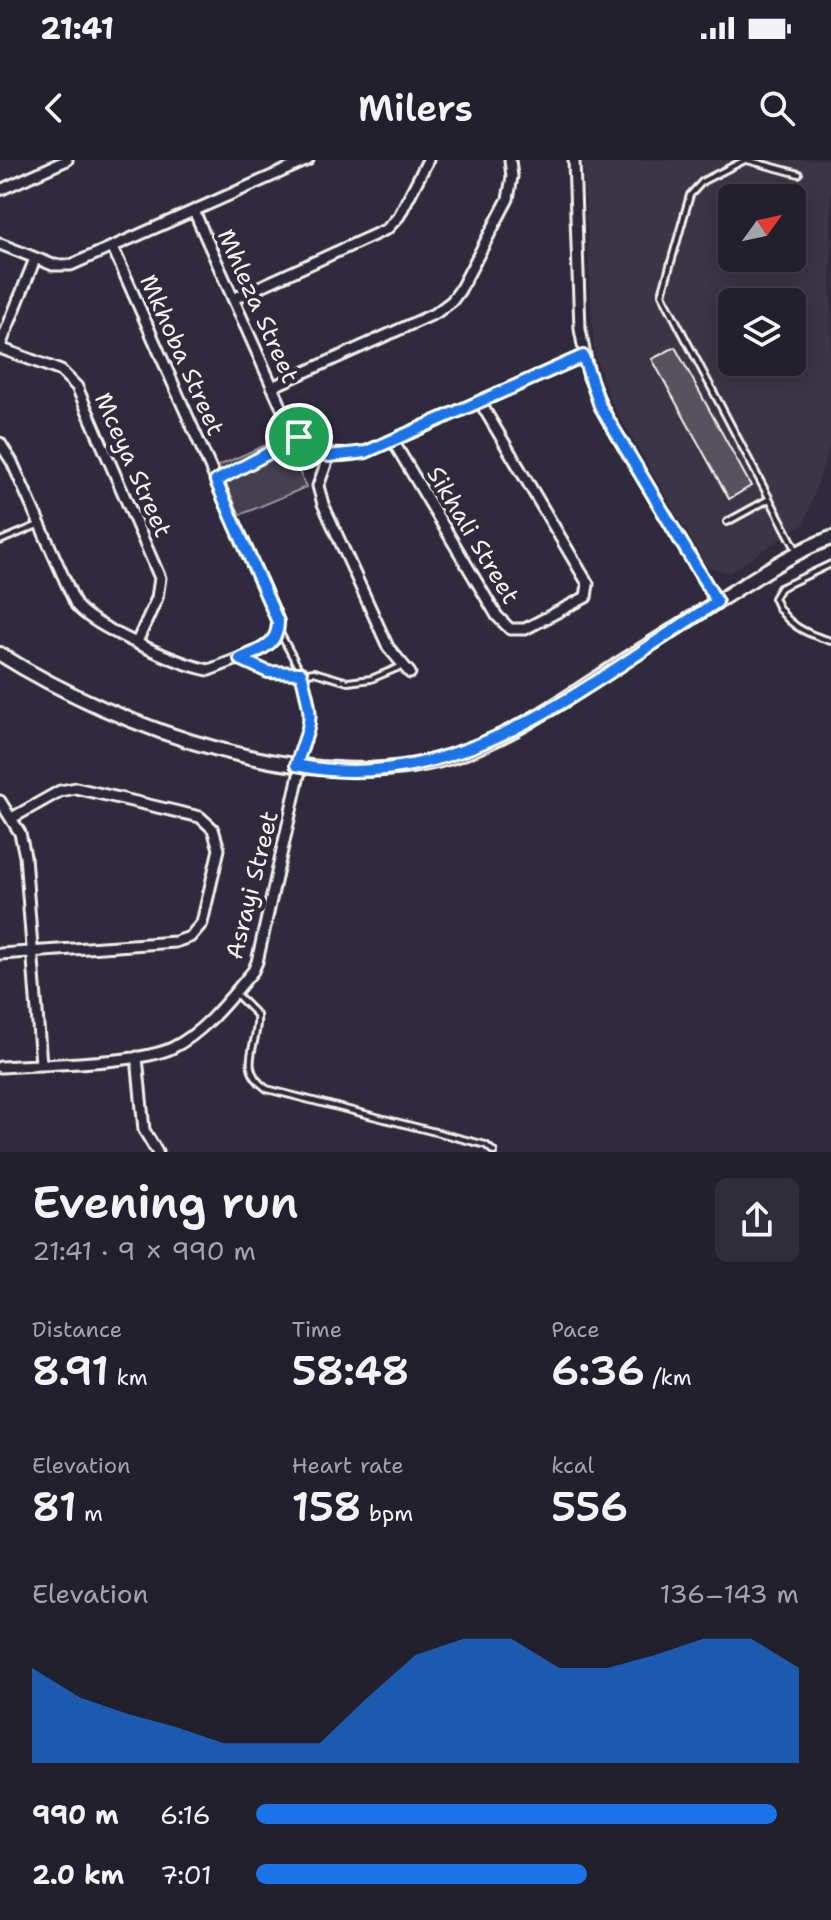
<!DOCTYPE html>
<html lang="en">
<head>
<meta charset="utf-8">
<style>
	:root { --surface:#23202e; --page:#2f2d3a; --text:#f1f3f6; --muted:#a3a3aa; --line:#403e4a; --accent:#1a73e8 }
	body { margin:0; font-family:"Shantell Sans",sans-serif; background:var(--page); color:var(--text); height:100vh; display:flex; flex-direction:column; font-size:30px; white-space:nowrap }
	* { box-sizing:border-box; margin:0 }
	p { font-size:26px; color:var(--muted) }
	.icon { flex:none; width:44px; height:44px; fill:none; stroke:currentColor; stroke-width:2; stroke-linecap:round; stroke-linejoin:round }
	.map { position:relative; height:992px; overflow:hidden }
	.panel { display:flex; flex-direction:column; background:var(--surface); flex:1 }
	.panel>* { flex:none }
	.needle { width:52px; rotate:57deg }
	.tools { position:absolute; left:718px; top:24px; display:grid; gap:16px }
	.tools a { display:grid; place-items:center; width:88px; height:88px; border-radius:12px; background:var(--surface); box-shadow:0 4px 20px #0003,0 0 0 2px var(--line); font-size:40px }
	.pin { position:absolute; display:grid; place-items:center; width:68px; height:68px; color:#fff; margin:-34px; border:4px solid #fff; border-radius:50%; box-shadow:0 2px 8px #0007 }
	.round { display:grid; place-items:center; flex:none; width:84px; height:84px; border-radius:12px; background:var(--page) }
	.overview { display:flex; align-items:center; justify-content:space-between; height:136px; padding:0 32px }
	h1 { font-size:44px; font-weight:600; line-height:60px }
	.figures { display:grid; grid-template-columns:repeat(3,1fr); gap:12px; height:136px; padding:8px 32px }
	.figures div { display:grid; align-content:center }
	.figures b { font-size:40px; font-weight:600 }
	.figures small { font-size:22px; font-weight:400 }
	.figures p { font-size:22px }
	.chart { height:224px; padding:16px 32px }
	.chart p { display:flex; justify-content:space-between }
	.chart svg { width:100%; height:144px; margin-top:8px; fill:var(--accent); opacity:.7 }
	ul { padding:0 32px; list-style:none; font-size:26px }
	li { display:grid; grid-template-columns:128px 96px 1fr; align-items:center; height:60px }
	li i { height:20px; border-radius:10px; background:var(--accent) }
	.status { display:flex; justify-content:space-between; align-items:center; height:56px; padding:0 40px; background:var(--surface); direction:ltr }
	.status svg { height:22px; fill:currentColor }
	header { display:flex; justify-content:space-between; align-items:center; height:104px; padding:0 32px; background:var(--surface); font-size:36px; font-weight:600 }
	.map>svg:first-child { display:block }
	.built { fill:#3b3647; fill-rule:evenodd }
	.green { fill:#454050; stroke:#9c989c; stroke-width:2 }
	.building { fill:#56525f; stroke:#f4f1e8; stroke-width:2 }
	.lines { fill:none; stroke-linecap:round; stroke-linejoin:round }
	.lane-casing { stroke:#f4f1e8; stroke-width:10 }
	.street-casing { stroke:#f4f1e8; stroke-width:15 }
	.secondary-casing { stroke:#f4f1e8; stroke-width:18 }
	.path { stroke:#f4f1e8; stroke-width:2; stroke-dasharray:2 6; stroke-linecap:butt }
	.lane { stroke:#2f2a3d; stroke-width:4 }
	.street { stroke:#2f2a3d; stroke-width:9 }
	.secondary { stroke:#2f2a3d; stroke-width:12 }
	.route-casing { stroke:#fff; stroke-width:16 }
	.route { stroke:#1a73e8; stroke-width:10 }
	.labels { text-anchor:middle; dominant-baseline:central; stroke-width:8; stroke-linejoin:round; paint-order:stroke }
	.street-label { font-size:24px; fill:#f4f1e8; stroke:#2f2a3d }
</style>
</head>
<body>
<div class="status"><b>21:41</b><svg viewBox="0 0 49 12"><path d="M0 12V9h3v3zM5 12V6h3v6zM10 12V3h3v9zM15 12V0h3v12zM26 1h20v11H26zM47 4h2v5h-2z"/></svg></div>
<header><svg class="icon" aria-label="back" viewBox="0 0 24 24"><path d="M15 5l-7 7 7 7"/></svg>Milers<svg class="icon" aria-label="search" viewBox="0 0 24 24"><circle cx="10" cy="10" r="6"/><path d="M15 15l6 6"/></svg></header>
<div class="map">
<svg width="831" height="992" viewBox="0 0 831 992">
	<rect width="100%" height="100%" fill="#2f2a3d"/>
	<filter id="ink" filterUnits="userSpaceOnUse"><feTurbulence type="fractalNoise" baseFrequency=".0125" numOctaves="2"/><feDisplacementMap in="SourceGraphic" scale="16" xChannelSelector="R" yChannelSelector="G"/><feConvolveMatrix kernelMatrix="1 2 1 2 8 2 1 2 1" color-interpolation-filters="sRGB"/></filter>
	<g filter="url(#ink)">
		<path class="built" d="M583 0H831V281L805 363 729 413 707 407 610 240 594 192ZM732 38H792V98H732ZM732 142H792V202H732Z"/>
		<path class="green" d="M284 277 306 327 240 355 218 306Z"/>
		<path class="building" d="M675 187 751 326 729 339 652 199Z"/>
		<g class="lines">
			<g class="lane-casing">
				<path id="lane" d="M745 0 703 21 690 35 662 134 796 389
					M747 0 799 14
					M727 362 769 339
					M0 381 38 365
					M831 404 780 428 774 438C784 464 806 474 831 481
					M280 473C293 498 314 530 311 561 310 575 301 589 297 603
					M240 499 268 512 294 515 314 512 348 522 371 519 402 506
					M236 834 257 855C260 884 235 907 267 929L486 985 494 992"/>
			</g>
			<g class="street-casing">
				<path id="street" d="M574 0 580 169 589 217 608 260 717 442
					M0 30 67 0
					M194 51 289 264C307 292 335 300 366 292L583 196
					M0 84 53 105H71L308 0
					M233 139 387 69 399 56 428 0
					M0 186 35 99
					M0 188 61 211 77 227 160 418 157 438 137 482
					M272 227 436 153 452 141 460 130 508 39 512 17 510 0
					M393 281 497 456 510 469H525L586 437 588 424 480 242
					M0 283 12 302 76 445C93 467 180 505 209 510L261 490 277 477 278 462 273 449 113 88
					M329 296 318 326 323 344 388 487 410 513
					M0 641 20 673 25 696 41 904
					M0 794 175 782 190 777 202 763 219 689 213 669 200 657 76 628 60 631 12 658
					M137 897 144 970 157 992
					M0 907C41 904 139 904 172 888 205 872 230 838 253 811L257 802 301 606"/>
			</g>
			<g class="secondary-casing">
				<path id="secondary" d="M0 494C119 569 322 643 460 594 515 575 565 539 613 508 647 486 682 465 715 443 754 419 788 394 831 378"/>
			</g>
			<path class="path" d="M225 317 290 283"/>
			<use href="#lane" class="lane"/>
			<use href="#street" class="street"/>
			<use href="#secondary" class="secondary"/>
		</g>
	</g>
	<g class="lines" filter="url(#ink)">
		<g class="route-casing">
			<path id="route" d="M583 196 600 246 717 442C590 522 456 639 296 605 312 558 314 562 301 513L268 512 240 499C259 490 278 486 278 462L216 321 299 277 329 296 366 292Z"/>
		</g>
		<use href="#route" class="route"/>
	</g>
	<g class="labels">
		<g class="street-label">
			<text transform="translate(258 146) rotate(66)">Mhleza Street</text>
			<text transform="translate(182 195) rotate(66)">Mkhoba Street</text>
			<text transform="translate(133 305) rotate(66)">Mceya Street</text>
			<text transform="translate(473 375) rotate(59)">Sikhali Street</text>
			<text transform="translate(252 725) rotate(-76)">Asrayi Street</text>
		</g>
	</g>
</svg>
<div class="tools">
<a><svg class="needle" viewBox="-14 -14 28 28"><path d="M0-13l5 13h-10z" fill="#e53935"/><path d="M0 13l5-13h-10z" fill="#a3a3aa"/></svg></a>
<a><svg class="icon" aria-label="layers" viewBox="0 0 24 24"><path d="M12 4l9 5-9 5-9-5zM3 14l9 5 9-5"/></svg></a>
</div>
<div class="pin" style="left:299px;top:277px;background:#1e9e55"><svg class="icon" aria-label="arrive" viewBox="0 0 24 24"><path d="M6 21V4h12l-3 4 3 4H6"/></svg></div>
</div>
<section class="panel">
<div class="overview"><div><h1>Evening run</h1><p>21:41 · 9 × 990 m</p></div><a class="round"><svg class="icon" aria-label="share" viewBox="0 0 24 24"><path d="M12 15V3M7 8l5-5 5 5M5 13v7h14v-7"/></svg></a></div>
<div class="figures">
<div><p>Distance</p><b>8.91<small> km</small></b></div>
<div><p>Time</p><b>58:48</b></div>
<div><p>Pace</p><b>6:36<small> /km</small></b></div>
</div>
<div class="figures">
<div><p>Elevation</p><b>81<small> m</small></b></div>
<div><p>Heart rate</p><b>158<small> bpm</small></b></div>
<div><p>kcal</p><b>556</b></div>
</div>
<div class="chart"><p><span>Elevation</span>136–143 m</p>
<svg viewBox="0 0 160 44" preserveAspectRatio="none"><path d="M0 44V15L10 24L20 29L30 33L40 38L50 38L60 38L70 24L80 11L90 6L100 6L110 15L120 15L130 11L140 6L150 6L160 15V44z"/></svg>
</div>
<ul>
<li><b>990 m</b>6:16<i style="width:96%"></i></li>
<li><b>2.0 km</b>7:01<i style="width:61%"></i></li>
</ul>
</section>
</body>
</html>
